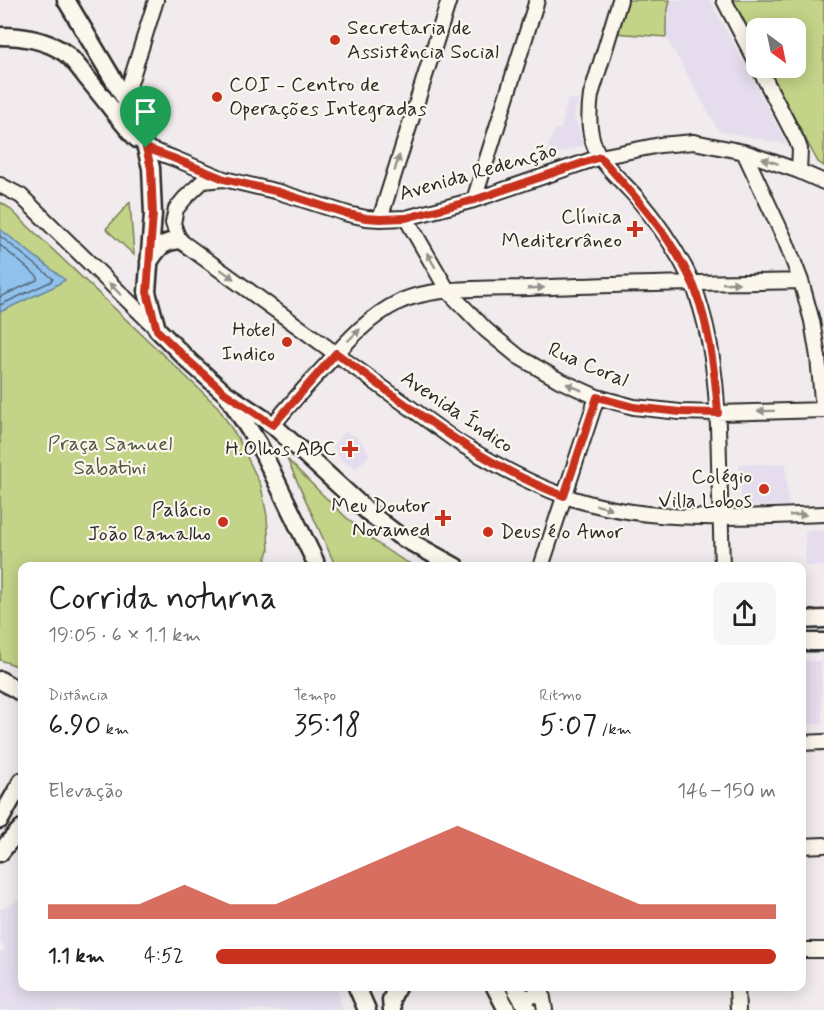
<!DOCTYPE html>
<html lang="pt">
<head>
<meta charset="utf-8">
<style>
	:root { --surface:#fff; --page:#f6f6f6; --text:#222; --muted:#767676; --accent:#c8321e }
	body { margin:0; font-family:Mynerve,sans-serif; background:var(--page); color:var(--text); height:100vh; display:flex; flex-direction:column; font-size:22px; white-space:nowrap }
	* { box-sizing:border-box; margin:0 }
	p { font-size:20px; color:var(--muted) }
	.icon { flex:none; width:33px; height:33px; fill:none; stroke:currentColor; stroke-width:2; stroke-linecap:round; stroke-linejoin:round }
	.map { position:relative; flex:1; overflow:hidden }
	.details { position:absolute; left:18px; top:562px; width:788px; height:429px; display:flex; flex-direction:column; background:var(--surface); border-radius:12px; box-shadow:0 3px 15px #0003 }
	.details>* { flex:none }
	.needle { width:39px; rotate:147deg }
	.buttons { position:absolute; left:746px; top:18px; display:grid; gap:12px }
	.buttons a { display:grid; place-items:center; width:60px; height:60px; border-radius:12px; background:var(--surface); box-shadow:0 3px 15px #0003; font-size:30px }
	.pin { position:absolute; display:grid; place-items:center; width:51px; height:51px; color:#fff; margin:-62px -26px; border-radius:50% 50% 50% 0; rotate:-45deg; box-shadow:0 0 6px #0007 }
	.pin .icon { rotate:45deg }
	.round { display:grid; place-items:center; flex:none; width:63px; height:63px; border-radius:12px; background:var(--page) }
	.head { display:flex; align-items:center; justify-content:space-between; height:102px; padding:0 30px }
	h1 { font-size:33px; font-weight:600; line-height:45px }
	.metrics { display:grid; grid-template-columns:repeat(3,1fr); gap:9px; height:102px; padding:6px 30px }
	.metrics div { display:grid; align-content:center }
	.metrics b { font-size:30px; font-weight:600 }
	.metrics small { font-size:16px; font-weight:400 }
	.metrics p { font-size:16px }
	.chart { height:168px; padding:12px 30px }
	.chart p { display:flex; justify-content:space-between }
	.chart svg { width:100%; height:108px; margin-top:6px; fill:var(--accent); opacity:.7 }
	ul { padding:0 30px; list-style:none; font-size:20px }
	li { display:grid; grid-template-columns:96px 72px 1fr; align-items:center; height:45px }
	li i { height:15px; border-radius:8px; background:var(--accent) }
	.map>svg:first-child { display:block }
	.built { fill:#e5ddee }
	.green { fill:#c3d387; stroke:#777f59; stroke-width:1.5 }
	.water { fill:#91c2ed; stroke:#68869f; stroke-width:1.5 }
	.lines { fill:none; stroke-linecap:round; stroke-linejoin:round }
	.shore { stroke:#546779; stroke-width:1.5 }
	.minor-casing { stroke:#2b2b2b; stroke-width:18 }
	.major-casing { stroke:#2b2b2b; stroke-width:21 }
	.minor { stroke:#fbf7ec; stroke-width:14 }
	.major { stroke:#fbf7ec; stroke-width:16 }
	.oneway { fill:#93918c }
	.route-casing { stroke:#fff; stroke-width:12 }
	.route { stroke:#c8321e; stroke-width:8 }
	.poi-dot { fill:#c8321e; stroke:#fbf7ec; stroke-width:2 }
	.labels { text-anchor:middle; dominant-baseline:central; stroke-width:4.5; stroke-linejoin:round; paint-order:stroke }
	.poi-label { font-size:21px; fill:#2b2b2b; stroke:#fbf7ec; text-anchor:end }
	.street-label { font-size:21px; fill:#2b2b2b; stroke:#fbf7ec }
	.park-label { font-size:21px; fill:#515542; stroke:#fbf7ec }
</style>
</head>
<body>
<div class="map">
<svg width="824" height="1010" viewBox="0 0 824 1010">
	<rect width="100%" height="100%" fill="#f1ebed"/>
	<filter id="ink" filterUnits="userSpaceOnUse"><feTurbulence type="fractalNoise" baseFrequency=".0167" numOctaves="2"/><feDisplacementMap in="SourceGraphic" scale="12" xChannelSelector="R" yChannelSelector="G"/><feConvolveMatrix kernelMatrix="1 2 1 2 8 2 1 2 1" color-interpolation-filters="sRGB"/></filter>
	<g filter="url(#ink)">
		<path class="built" d="M670 0H710L787 144 719 131 666 37V19Z
			M568 98 578 101 574 115 584 145 545 157 554 130 561 128Z
			M346 431 351 436 353 434 366 447 365 449 370 454 356 469 351 464 348 466 334 452 336 450 332 446Z
			M739 464H786L788 506H742Z
			M824 530V566H805V531Z
			M801 661H821L822 724 801 725Z
			M22 898V987H336L341 997 338 999 343 1010H0V952L5 949 0 940V910Z"/>
		<path class="green" d="M624 0H670L666 19V37L614 33Z
			M731 0H824V166L818 162 767 68H795V28H756V48Z
			M0 202 8 207 218 407 239 440 261 486 267 516 269 550 263 567H22V668L0 660Z
			M130 202 134 255 106 229Z
			M287 459C325 496 367 545 417 567H336Z"/>
		<path class="water" d="M0 229 65 280 53 287 0 312Z"/>
		<g class="lines">
			<path class="shore" d="M0 236 51 277 53 279 50 282 0 305
				M0 245 38 277 37 280 0 297"/>
			<g class="minor-casing">
				<path id="minor" d="M620 0 591 95C588 117 588 138 600 157 609 171 626 185 637 198 658 223 678 252 692 282 696 290 698 299 701 308 716 358 718 410 719 462 720 497 721 532 722 567
					M724 0 756 62
					M759 68 797 141 800 149 799 171
					M125 99 156 0
					M146 148 173 158 224 179 279 192 348 214 366 218 380 219 406 218 474 200 600 157 660 145 694 142 744 152 799 171 824 182
					M744 152 786 242 801 281 812 321 818 357 823 410
					M224 179 203 181 185 198 176 209 173 223 179 240 459 443C493 463 528 483 565 496 649 525 737 517 824 514
					M0 185 21 196 157 329
					M474 200 537 0
					M406 218 448 291 486 330 519 357 559 380 597 397 634 407 680 412 718 413 824 410
					M380 219 449 0
					M273 425C290 404 308 384 327 364 348 340 370 316 399 302 433 286 490 289 529 288 619 284 710 283 801 281
					M541 567 597 397
					M801 743 824 742
					M801 846 824 845
					M801 950H824
					M541 987 545 1010
					M737 987 738 1010
					M517 992 528 998 538 993 539 987"/>
			</g>
			<g class="major-casing">
				<path id="major" d="M66 0 125 99 146 148 151 168 153 214 147 292 157 329 190 362 225 393 273 425 368 512 398 535 456 567
					M0 36C22 36 43 39 62 51 72 57 80 69 87 78 104 98 119 120 137 139
					M149 262C158 248 162 242 179 240
					M229 398 259 445 315 561 316 567
					M801 620 824 619
					M801 642H824
					M0 680 22 693
					M0 820 22 781
					M0 853 8 843 22 828
					M357 987 367 1010
					M495 987 507 1010
					M515 987 528 1010
					M392 1010 391 1000 397 987"/>
			</g>
			<use href="#minor" class="minor"/>
			<use href="#major" class="major"/>
		</g>
		<defs><path id="oneway-solid" d="M-6-.8H1V-3.2L6.5 0L1 3.2V.8H-6Z" transform="scale(1.5)"/></defs>
		<g class="oneway">
			<use href="#oneway-solid" transform="translate(770 161) rotate(-161)"/>
			<use href="#oneway-solid" transform="translate(397 163) rotate(-73)"/>
			<use href="#oneway-solid" transform="translate(431 260) rotate(-120)"/>
			<use href="#oneway-solid" transform="translate(227 274) rotate(36)"/>
			<use href="#oneway-solid" transform="translate(731 283) rotate(-2)"/>
			<use href="#oneway-solid" transform="translate(536 288) rotate(-2)"/>
			<use href="#oneway-solid" transform="translate(115 289) rotate(-135)"/>
			<use href="#oneway-solid" transform="translate(354 335) rotate(-44)"/>
			<use href="#oneway-solid" transform="translate(574 387) rotate(-156)"/>
			<use href="#oneway-solid" transform="translate(766 411) rotate(179)"/>
			<use href="#oneway-solid" transform="translate(604 507) rotate(14)"/>
			<use href="#oneway-solid" transform="translate(798 515) rotate(-2)"/>
		</g>
	</g>
	<g class="lines" filter="url(#ink)">
		<g class="route-casing">
			<path id="route" d="M146 148 173 158 224 179 279 192 348 214 366 218 380 219 406 218 474 200 600 157C635 196 670 235 692 282 696 289 697 297 700 304 711 340 715 375 718 413L680 412 634 407 597 397 564 496C479 464 409 406 336 353L273 425 225 393 190 362 157 330 147 292 153 214 151 168Z"/>
		</g>
		<use href="#route" class="route"/>
	</g>
	<g class="poi-dot">
		<circle cx="335" cy="40" r="6"/>
		<circle cx="217" cy="97" r="6"/>
		<path d="M632 220h6v6h6v6h-6v6h-6v-6h-6v-6h6z"/>
		<circle cx="287" cy="342" r="6"/>
		<path d="M347 440h6v6h6v6h-6v6h-6v-6h-6v-6h6z"/>
		<circle cx="764" cy="489" r="6"/>
		<path d="M440 509h6v6h6v6h-6v6h-6v-6h-6v-6h6z"/>
		<circle cx="223" cy="522" r="6"/>
		<circle cx="488" cy="532" r="6"/>
	</g>
	<g class="labels">
		<g class="poi-label">
			<text x="347" y="28" text-anchor="start">Secretaria de<tspan x="347" dy="24">Assistência Social</tspan></text>
			<text x="229" y="85" text-anchor="start">COI - Centro de<tspan x="229" dy="24">Operações Integradas</tspan></text>
			<text x="622" y="217">Clínica<tspan x="622" dy="24">Mediterrâneo</tspan></text>
			<text x="275" y="330">Hotel<tspan x="275" dy="24">Indico</tspan></text>
			<text x="336" y="449">H.Olhos ABC</text>
			<text x="752" y="477">Colégio<tspan x="752" dy="24">Villa Lobos</tspan></text>
			<text x="430" y="506">Meu Doutor<tspan x="430" dy="24">Novamed</tspan></text>
			<text x="211" y="510">Palácio<tspan x="211" dy="24">João Ramalho</tspan></text>
			<text x="500" y="532" text-anchor="start">Deus é o Amor</text>
		</g>
		<g class="street-label">
			<text transform="translate(478 172) rotate(-16)">Avenida Redenção</text>
			<text transform="translate(588 365) rotate(23)">Rua Coral</text>
			<text transform="translate(457 412) rotate(34)">Avenida Índico</text>
		</g>
		<g class="park-label">
			<text x="110" y="444">Praça Samuel<tspan x="110" dy="24">Sabatini</tspan></text>
		</g>
	</g>
</svg>
<div class="buttons">
<a><svg class="needle" viewBox="-14 -14 28 28"><path d="M0-13l5 13h-10z" fill="#e53935"/><path d="M0 13l5-13h-10z" fill="#767676"/></svg></a>
</div>
<div class="pin" style="left:146px;top:148px;background:#1e9e55"><svg class="icon" aria-label="arrive" viewBox="0 0 24 24"><path d="M6 21V4h12l-3 4 3 4H6"/></svg></div>
<section class="details">
<div class="head"><div><h1>Corrida noturna</h1><p>19:05 · 6 × 1.1 km</p></div><a class="round"><svg class="icon" aria-label="share" viewBox="0 0 24 24"><path d="M12 15V3M7 8l5-5 5 5M5 13v7h14v-7"/></svg></a></div>
<div class="metrics">
<div><p>Distância</p><b>6.90<small> km</small></b></div>
<div><p>Tempo</p><b>35:18</b></div>
<div><p>Ritmo</p><b>5:07<small> /km</small></b></div>
</div>
<div class="chart"><p><span>Elevação</span>146–150 m</p>
<svg viewBox="0 0 160 44" preserveAspectRatio="none"><path d="M0 44V38L10 38L20 38L30 30L40 38L50 38L60 30L70 22L80 14L90 6L100 14L110 22L120 30L130 38L140 38L150 38L160 38V44z"/></svg>
</div>
<ul>
<li><b>1.1 km</b>4:52<i style="width:100%"></i></li>
</ul>
</section>
</div>
</body>
</html>
